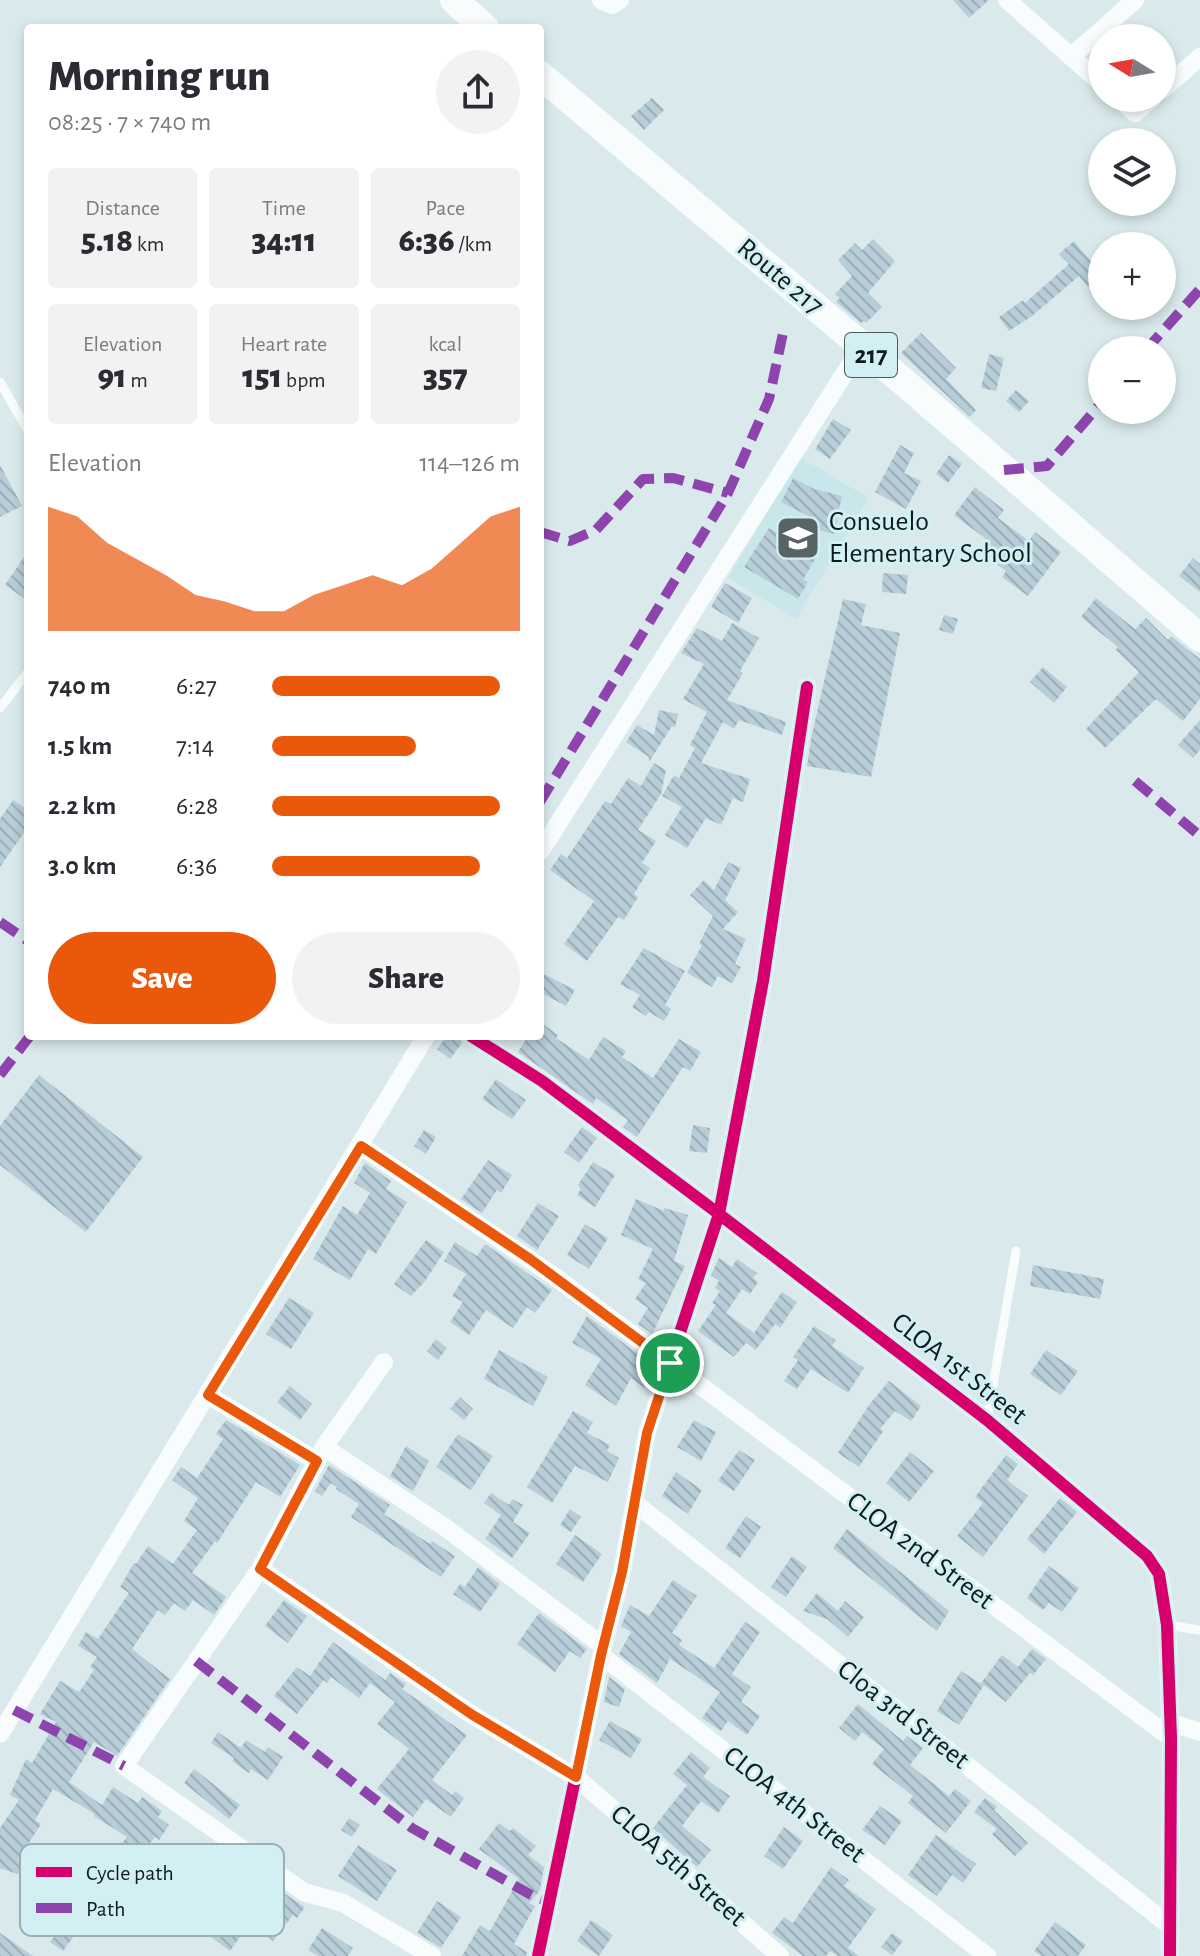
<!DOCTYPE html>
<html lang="en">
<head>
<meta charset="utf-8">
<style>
	:root { --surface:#fff; --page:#f2f2f3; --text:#2b2b33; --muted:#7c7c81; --accent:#ea580c }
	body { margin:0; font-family:"Alegreya Sans",sans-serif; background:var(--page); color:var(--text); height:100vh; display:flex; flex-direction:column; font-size:30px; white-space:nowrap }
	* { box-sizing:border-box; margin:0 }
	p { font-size:26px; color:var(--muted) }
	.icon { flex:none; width:44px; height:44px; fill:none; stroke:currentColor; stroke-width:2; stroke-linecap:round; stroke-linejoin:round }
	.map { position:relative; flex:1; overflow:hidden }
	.side { position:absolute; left:24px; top:24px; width:520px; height:1016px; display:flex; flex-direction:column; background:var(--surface); border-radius:8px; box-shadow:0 4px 12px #0003 }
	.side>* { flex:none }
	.needle { width:52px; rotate:281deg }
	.controls { position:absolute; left:1088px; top:24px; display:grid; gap:16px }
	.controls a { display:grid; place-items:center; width:88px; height:88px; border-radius:50%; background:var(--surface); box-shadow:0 4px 12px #0003; font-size:40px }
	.pin { position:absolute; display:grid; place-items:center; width:68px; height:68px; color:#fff; margin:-34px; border:4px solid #fff; border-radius:50%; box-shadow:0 2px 8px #0007 }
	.round { display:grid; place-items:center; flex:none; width:84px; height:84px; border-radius:42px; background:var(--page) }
	.headline { display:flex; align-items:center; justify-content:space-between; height:136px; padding:0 24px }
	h1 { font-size:44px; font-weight:800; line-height:60px }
	.metrics { display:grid; grid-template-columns:repeat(3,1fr); gap:12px; height:136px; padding:8px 24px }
	.metrics div { display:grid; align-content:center; border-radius:8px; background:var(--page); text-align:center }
	.metrics b { font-size:34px; font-weight:800 }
	.metrics small { font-size:22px; font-weight:400 }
	.metrics p { font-size:22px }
	.chart { height:224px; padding:16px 24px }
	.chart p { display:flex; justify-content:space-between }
	.chart svg { width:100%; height:144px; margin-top:8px; fill:var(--accent); opacity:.7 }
	.action { display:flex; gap:16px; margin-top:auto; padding:16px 24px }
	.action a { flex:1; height:92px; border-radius:48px; background:var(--accent); color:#fff; font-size:32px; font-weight:800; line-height:92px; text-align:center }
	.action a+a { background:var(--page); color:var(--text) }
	ul { padding:0 24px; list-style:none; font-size:26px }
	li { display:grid; grid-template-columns:128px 96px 1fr; align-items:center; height:60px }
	li i { height:20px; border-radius:10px; background:var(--accent) }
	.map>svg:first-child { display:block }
	.built { fill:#c9e7ea }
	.building { fill:url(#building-back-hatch) }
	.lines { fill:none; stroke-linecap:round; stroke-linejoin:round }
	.service { stroke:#f9fcfc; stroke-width:9 }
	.minor { stroke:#f9fcfc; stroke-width:18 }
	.primary { stroke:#f9fcfc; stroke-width:28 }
	.quiet { stroke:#8e44ad; stroke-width:10; stroke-dasharray:20 10; stroke-linecap:butt }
	.cycleway-casing { stroke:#d2f0f4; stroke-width:17 }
	.cycleway { stroke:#d6006c; stroke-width:12 }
	.route-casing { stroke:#fff; stroke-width:16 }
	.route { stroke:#ea580c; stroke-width:10 }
	.labels { text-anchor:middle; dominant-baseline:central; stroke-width:6; stroke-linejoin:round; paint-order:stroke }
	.shield { fill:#d2f0f4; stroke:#4a5b5e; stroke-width:2 }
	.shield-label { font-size:26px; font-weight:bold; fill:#101b1d }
	.street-label { font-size:28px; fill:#101b1d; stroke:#d2f0f4 }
	.poi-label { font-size:28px; fill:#101b1d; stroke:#d2f0f4; text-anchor:start }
	.key { fill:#d2f0f4; stroke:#98b0b4; stroke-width:2 }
	.key-label { font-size:22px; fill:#101b1d }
</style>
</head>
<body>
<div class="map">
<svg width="1200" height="1956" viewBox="0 0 1200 1956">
	<defs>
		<pattern id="building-back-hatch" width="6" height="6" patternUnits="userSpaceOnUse" patternTransform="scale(2)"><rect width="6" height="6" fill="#b7cdd7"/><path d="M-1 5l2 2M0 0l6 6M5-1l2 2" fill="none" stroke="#9cafb8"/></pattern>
	</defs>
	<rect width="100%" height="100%" fill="#daeaec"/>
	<path class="built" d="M800 457 869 498 796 619 728 578Z"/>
	<path class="building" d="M953 0H989L969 18Z
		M652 98 664 110 644 130 631 116Z
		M873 239 895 261 868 293 882 307 866 323 864 321 861 323 836 302 840 298 835 294 852 276 838 260 855 243 862 250Z
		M1074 241 1102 275 1088 287 1079 276 1032 316 1009 331 999 317 1023 300 1025 303 1069 264 1059 254Z
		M921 333 956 368 946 379 976 410 970 417 901 353Z
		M989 354 1004 358 996 391 981 388Z
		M1016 390 1029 401 1019 412 1006 401Z
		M833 419 851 430 830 459 815 449Z
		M900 445 914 453 904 473 921 481 906 509 875 492Z
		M949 455 962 464 948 483 936 474Z
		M0 465 22 506 0 517Z
		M793 478 814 489 842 496 834 534 809 528 812 518 781 502Z
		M975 487 1004 510 998 518 1029 541 1035 532 1061 552 1028 596 1002 577 1006 571 982 553 990 542 954 515Z
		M769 528 816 557 803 580 808 582 798 599 744 567Z
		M28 551V601L5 585Z
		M1193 558 1200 564V592L1179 576Z
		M883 573 908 575 906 594 882 592Z
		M725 583 752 598 738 623 711 607Z
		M1096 598 1135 629 1146 618 1168 640 1171 636 1200 659V699L1183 721 1156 699 1105 748 1086 729 1139 672 1116 650 1118 647 1081 617Z
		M843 599 866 604 861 625 900 633 871 777 807 766 812 734Z
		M944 615 958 619 953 634 939 630Z
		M732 623 759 638 740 671 743 673 727 700 786 722 782 735 739 720 734 729 723 722 701 763 750 779 743 802 733 798 721 825 706 818 687 848 665 835 682 807 662 796 674 775 679 778 695 748 690 745 707 712 683 699 704 664 681 653 697 628 722 641Z
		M1043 667 1067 687 1054 703 1030 682Z
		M659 710 678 714 675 727 672 726 649 762V757L626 742 637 725 654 735Z
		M1200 720V750L1193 758 1178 745Z
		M654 763 666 770 661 794 638 830 656 841 642 863 650 868 634 894 638 897 624 920 618 917 587 961 564 944 594 901 550 870 561 854 567 858 605 801 611 804 628 778 641 786Z
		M13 800 28 810V827L0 867V819Z
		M728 862 741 868 725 900 738 912 723 929 746 939 735 964 741 967 732 983 718 976 712 987 687 973 702 945 699 944 713 916 690 895 704 880 714 890Z
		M644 948 685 971 665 1005 671 1009 664 1021 649 1012 646 1016 632 1007 640 995 620 984Z
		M540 972 575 990 566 1006 540 992Z
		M540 1022 558 1035 556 1038 589 1060 603 1037 626 1051 622 1057 653 1078 679 1039 701 1052 690 1071 683 1067 637 1137 623 1127 628 1120 596 1098 593 1104 518 1052 528 1036H540Z
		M447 1036H459L462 1043 450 1059 437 1049Z
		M39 1075 143 1157 86 1232 0 1165V1126Z
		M496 1079 526 1100 512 1119 482 1099Z
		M693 1125 710 1128 707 1153 689 1151Z
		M582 1127 597 1138 579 1163 564 1152Z
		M424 1130 436 1137 426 1154 414 1146Z
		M488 1160 512 1175 501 1193 497 1190 482 1213 461 1199Z
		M593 1162 615 1175 595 1207 577 1195 581 1189 578 1185Z
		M365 1163 391 1181 386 1189 407 1202 376 1254 368 1249 350 1280 313 1259 343 1206 357 1215 370 1193 354 1183Z
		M636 1199 664 1211V1208L688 1215 674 1261 685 1266 652 1334 638 1324 648 1308 635 1299 646 1283 638 1279 653 1249 621 1235Z
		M538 1203 559 1216 537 1250 517 1236Z
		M585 1224 608 1238 589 1269 567 1255Z
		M426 1240 444 1252 425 1281 411 1296 394 1284Z
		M455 1242 477 1256 485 1244 552 1290 535 1313 527 1307 513 1328 486 1310 469 1335 450 1322 463 1302 452 1296 466 1274 444 1261Z
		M719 1258 732 1267 737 1259 757 1273 753 1278 758 1282 750 1294 742 1289 726 1313 754 1333 782 1292 797 1302 780 1328 775 1324 756 1350 746 1343 734 1357 698 1331 716 1305 712 1303 720 1291 715 1288 719 1281 711 1275Z
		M1033 1265 1104 1279 1100 1299 1030 1286Z
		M289 1298 314 1313 291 1349 266 1334Z
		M587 1316 656 1367 645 1388 631 1378 616 1406 585 1385 601 1359 572 1343Z
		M814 1326 836 1340 832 1346 864 1368 848 1393 811 1369 797 1389 784 1381 798 1360 793 1357Z
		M436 1339 447 1348 438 1360 427 1351Z
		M499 1350 548 1377 533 1406 484 1379Z
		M1046 1350 1078 1371 1061 1395 1030 1374Z
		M889 1381 921 1406 911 1421 895 1411 880 1429 883 1431 859 1467 838 1453 869 1405Z
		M290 1386 312 1404 300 1420 277 1402Z
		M460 1397 473 1409 464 1420 450 1409Z
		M573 1411 593 1422 587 1433 610 1445 607 1451 619 1458 608 1482 575 1466 552 1503 527 1487Z
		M226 1420 300 1465 280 1497 256 1482 217 1543 215 1541 192 1573 226 1597 214 1615 193 1600 185 1611 174 1603 165 1615 158 1610 132 1649 170 1679 117 1756 94 1742 69 1782 102 1805 113 1787 138 1803 142 1797 162 1811 158 1817 169 1825 159 1840 155 1837 139 1857 143 1861 123 1884 134 1893 124 1905 120 1903 107 1919 99 1913 86 1929 82 1925 63 1951 50 1942 81 1901 86 1905 118 1865 110 1858 127 1837 94 1816 95 1814 53 1789 35 1820 41 1824 18 1860 30 1864 26 1877 0 1868V1828L19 1800 10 1795 26 1759 32 1763 56 1722 40 1714 60 1681 79 1692 94 1670 90 1667 97 1657 78 1646 86 1632 98 1639 129 1593 120 1587 134 1563 136 1564 148 1546 173 1564 197 1530 184 1521 198 1498 172 1480 181 1467 197 1478 223 1439 216 1434Z
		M694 1420 716 1432 701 1461 677 1447Z
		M458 1434 493 1456 471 1490 436 1467Z
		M406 1446 429 1461 413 1491 390 1476Z
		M739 1450 755 1460 734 1491 718 1481Z
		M910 1452 934 1471 909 1502 886 1483Z
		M1006 1455 1018 1464 1007 1480 1028 1496 983 1557 957 1536 983 1503 975 1497Z
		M329 1465 390 1505 384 1514 430 1544 432 1541 455 1556 441 1577 351 1517 359 1504 336 1489 337 1487 331 1483 322 1496 315 1491Z
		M676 1472 702 1490 688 1514 662 1496Z
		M491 1493 509 1505 513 1499 523 1505 513 1522 530 1533 512 1558 485 1539 501 1515 484 1503Z
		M1060 1498 1077 1512 1044 1554 1027 1539Z
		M570 1509 581 1517 571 1532 560 1525Z
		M746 1516 761 1527 740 1558 725 1548Z
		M847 1529 949 1611 937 1631 833 1548Z
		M575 1535 602 1554 583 1582 556 1564Z
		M792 1556 807 1567 786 1597 771 1587Z
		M1049 1566 1079 1588 1062 1612 1049 1603 1043 1610 1027 1598Z
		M478 1567 500 1584 480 1612 453 1594 460 1584 465 1587Z
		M673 1580 697 1596 672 1633 682 1640 679 1645 714 1668 745 1622 760 1632 732 1674 751 1687 741 1702 760 1716 747 1735 728 1721 721 1731 702 1718 720 1692 670 1659 657 1683 619 1654 631 1632 621 1626 630 1605 649 1616Z
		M817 1593 838 1611 845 1601 864 1617 848 1637 827 1619 803 1611Z
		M284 1600 307 1616 288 1643 265 1626Z
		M539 1613 587 1649 580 1658 570 1651 555 1672 517 1644Z
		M333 1642 385 1680 390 1673 406 1684 402 1689 467 1735 432 1780 452 1795 455 1791 464 1798 451 1817 426 1799 413 1817 377 1789 409 1749 377 1724 395 1702 370 1683 359 1698 331 1677 327 1683 324 1680 297 1714 274 1696 297 1667 310 1676Z
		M1032 1649 1046 1659 1033 1675 1030 1673 1006 1702 984 1685 959 1725 937 1711 961 1671 983 1685 981 1683 1002 1655 1018 1667Z
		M609 1677 625 1689 619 1707 604 1702Z
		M858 1704 903 1741 907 1736 923 1748 910 1765 949 1796 955 1789 971 1801 946 1833 908 1803 913 1796 872 1764 884 1749 862 1732 855 1741 839 1728Z
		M610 1721 642 1739 631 1758 599 1740Z
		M218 1732 241 1748 246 1740 265 1752 268 1747 283 1757 268 1780 251 1769 249 1773 232 1761 234 1758 211 1743Z
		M691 1752 710 1768 703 1777 730 1796 718 1813 701 1801 682 1826 711 1850 697 1867 653 1828 687 1785 673 1774Z
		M194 1769 240 1805 229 1819 184 1783Z
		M985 1798 997 1807 994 1810 1028 1843 1015 1856 992 1834 997 1829 974 1812Z
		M880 1806 902 1821 885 1845 862 1830Z
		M349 1818 360 1825 352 1837 341 1830Z
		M499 1823 510 1831 513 1828 536 1846 528 1855 544 1867 540 1890 529 1903 535 1906 514 1944 527 1952 526 1956H462L480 1925 490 1931 519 1879 479 1849Z
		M784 1827 803 1841 783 1869 764 1856Z
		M936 1835 976 1864 963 1883 952 1875 937 1896 908 1875Z
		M358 1845 397 1870 377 1901 338 1876Z
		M831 1867 849 1880 844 1886 876 1909 848 1948 859 1956H838L830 1951 826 1956H803L772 1933 784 1917 793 1923Z
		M191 1872 211 1886 208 1889 233 1907 237 1902 239 1904 257 1879 278 1895 281 1891 305 1907 297 1918 293 1915 273 1941 250 1923 230 1951 211 1937 218 1927 205 1917 208 1914 177 1891Z
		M437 1901 461 1917 441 1948 417 1933Z
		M591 1920 613 1935 599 1956 577 1941Z
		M1055 1922 1086 1945 1078 1956H1041L1034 1951Z
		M322 1928 353 1948 348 1956H318L308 1950Z
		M0 1933 33 1956H0Z
		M892 1933 903 1941 892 1955 881 1947Z"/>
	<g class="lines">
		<path class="service" d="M0 382 28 431
			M0 708 28 672
			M987 1420 1016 1251
			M1167 1625 1200 1630"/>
		<path class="minor" d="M601 0 612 5 620 0
			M1007 0 1102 84
			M1071 57 1135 0
			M1162 90 1200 57
			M1118 98 1135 113 1153 98
			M540 852 862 346
			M471 1036 542 1081 719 1214 987 1420 1147 1556 1159 1574 1167 1625 1171 1738 1170 1956
			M361 1146 554 1276 1171 1738
			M208 1395 317 1461 324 1447 384 1362
			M324 1447 446 1528 603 1646
			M317 1461 260 1569 124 1766 304 1892 343 1903 432 1956
			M636 1504 1170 1926
			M260 1569 471 1714 576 1777 780 1956
			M601 1655 987 1956
			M1169 1722 1200 1732
			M0 1734 426 1036
			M538 1956 601 1655 622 1572 647 1433 719 1214 763 981 807 687"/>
		<path class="primary" d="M454 0 485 28
			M540 75 862 346 1200 638"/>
		<path class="quiet" d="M1146 350 1200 289
			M1004 470 1047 466 1102 402
			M540 532 570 541 596 530 643 479 673 478 728 493
			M1135 781 1200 836
			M540 802 728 493 769 399 783 333
			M0 922 28 941
			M0 1075 30 1036
			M196 1661 412 1828 533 1896 550 1902
			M14 1710 124 1766"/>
		<g class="cycleway-casing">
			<path id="cycleway" d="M471 1036 542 1081 719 1214 987 1420 1147 1556 1159 1574 1167 1625 1171 1738 1170 1956
				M538 1956 601 1655 622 1572 647 1433 719 1214 763 981 807 687"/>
		</g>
		<use href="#cycleway" class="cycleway"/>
	</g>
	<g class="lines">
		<g class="route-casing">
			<path id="route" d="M361 1146 530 1259 670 1363 647 1433 622 1572 601 1655 576 1777 471 1714 260 1569 317 1461 208 1395Z"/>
		</g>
		<use href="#route" class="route"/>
	</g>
	<defs>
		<g id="school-square" transform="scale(2.3)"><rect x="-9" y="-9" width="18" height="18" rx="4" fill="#576365" stroke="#d2f0f4"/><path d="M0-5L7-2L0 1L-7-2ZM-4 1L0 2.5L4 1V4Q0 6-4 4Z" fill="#fff"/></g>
	</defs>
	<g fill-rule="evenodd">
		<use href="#school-square" x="798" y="538"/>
	</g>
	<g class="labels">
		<rect class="shield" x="845" y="333" width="52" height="44" rx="6"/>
		<g class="shield-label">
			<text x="871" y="355">217</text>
		</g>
		<g class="street-label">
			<text transform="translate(780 277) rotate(40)">Route 217</text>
			<text transform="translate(959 1369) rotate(38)">CLOA 1st Street</text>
			<text transform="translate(920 1551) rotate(37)">CLOA 2nd Street</text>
			<text transform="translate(903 1715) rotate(38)">Cloa 3rd Street</text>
			<text transform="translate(794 1805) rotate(38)">CLOA 4th Street</text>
			<text transform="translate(678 1866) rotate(41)">CLOA 5th Street</text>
		</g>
		<g class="poi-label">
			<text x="829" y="522">Consuelo<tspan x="829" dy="32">Elementary School</tspan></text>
		</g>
	</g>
	<rect x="20" y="1844" width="264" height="92" rx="12" class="key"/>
	<rect x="36" y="1867" width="36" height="10" fill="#d6006c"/>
	<rect x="36" y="1903" width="36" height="10" fill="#8e44ad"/>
	<g class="key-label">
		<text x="86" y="1880">Cycle path</text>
		<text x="86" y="1916">Path</text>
	</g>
</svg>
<div class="controls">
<a><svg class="needle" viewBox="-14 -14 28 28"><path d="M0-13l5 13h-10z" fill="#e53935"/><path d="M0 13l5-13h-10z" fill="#7c7c81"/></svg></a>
<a><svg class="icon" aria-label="layers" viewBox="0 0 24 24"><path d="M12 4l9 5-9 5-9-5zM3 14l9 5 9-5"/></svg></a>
<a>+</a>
<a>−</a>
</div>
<div class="pin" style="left:670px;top:1363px;background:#1e9e55"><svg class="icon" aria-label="arrive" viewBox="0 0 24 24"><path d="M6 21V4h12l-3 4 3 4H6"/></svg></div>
<section class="side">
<div class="headline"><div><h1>Morning run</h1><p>08:25 · 7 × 740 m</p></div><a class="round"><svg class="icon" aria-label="share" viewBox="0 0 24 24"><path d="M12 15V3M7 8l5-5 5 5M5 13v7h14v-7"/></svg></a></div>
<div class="metrics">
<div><p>Distance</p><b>5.18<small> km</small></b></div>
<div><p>Time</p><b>34:11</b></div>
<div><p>Pace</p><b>6:36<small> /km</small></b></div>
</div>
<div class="metrics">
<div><p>Elevation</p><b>91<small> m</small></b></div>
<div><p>Heart rate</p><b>151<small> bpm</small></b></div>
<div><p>kcal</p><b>357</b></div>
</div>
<div class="chart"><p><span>Elevation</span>114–126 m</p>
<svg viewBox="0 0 160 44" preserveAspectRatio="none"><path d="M0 44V6L10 9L20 17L30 22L40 27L50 33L60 35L70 38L80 38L90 33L100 30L110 27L120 30L130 25L140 17L150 9L160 6V44z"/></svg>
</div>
<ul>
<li><b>740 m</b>6:27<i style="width:92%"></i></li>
<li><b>1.5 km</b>7:14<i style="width:58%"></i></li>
<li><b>2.2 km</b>6:28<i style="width:92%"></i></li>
<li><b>3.0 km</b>6:36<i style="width:84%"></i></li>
</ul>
<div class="action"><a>Save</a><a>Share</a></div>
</section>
</div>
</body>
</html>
